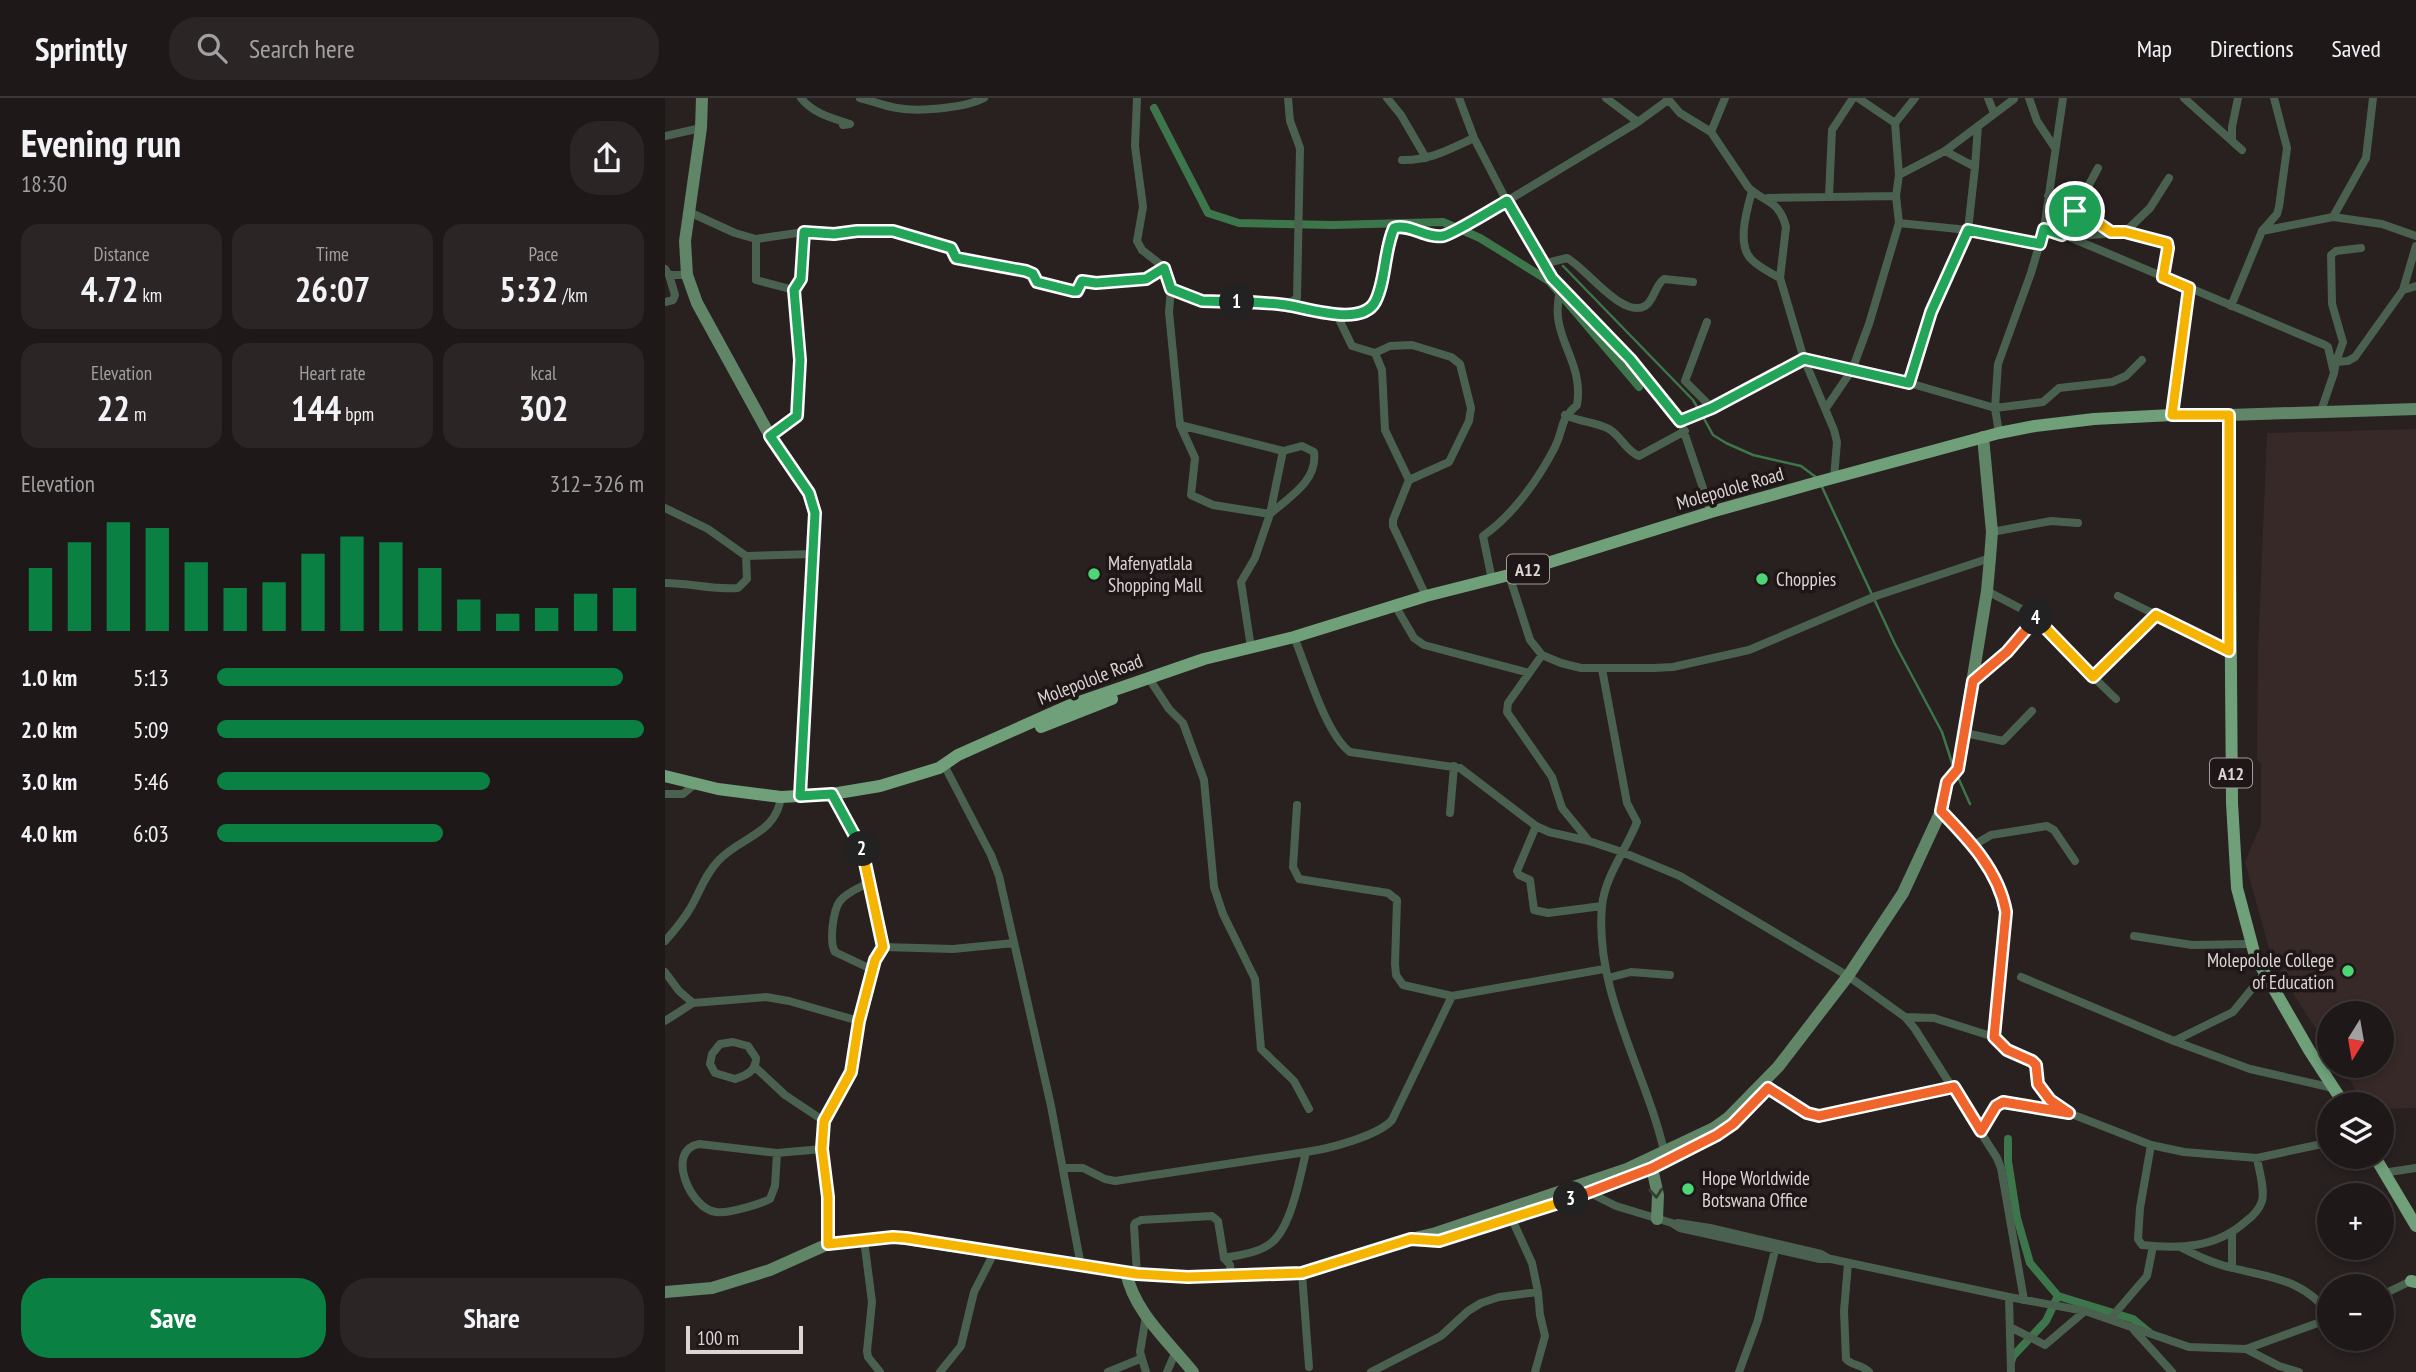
<!DOCTYPE html>
<html lang="en">
<head>
<meta charset="utf-8">
<style>
	:root { --surface:#1f1818; --page:#2c2525; --text:#f1f3f6; --muted:#a1a0a2; --line:#3c3737; --accent:#0b8043 }
	body { margin:0; font-family:"PT Sans Narrow",sans-serif; background:var(--page); color:var(--text); height:100vh; display:flex; flex-direction:column; font-size:26px; white-space:nowrap }
	* { box-sizing:border-box; margin:0 }
	p { font-size:23px; color:var(--muted) }
	.icon { flex:none; width:38px; height:38px; fill:none; stroke:currentColor; stroke-width:2; stroke-linecap:round; stroke-linejoin:round }
	.map { position:relative; flex:1; overflow:hidden }
	.panel { display:flex; flex-direction:column; background:var(--surface); width:665px }
	.panel>* { flex:none }
	.needle { width:46px; rotate:191deg }
	.tools { position:absolute; left:1652px; top:903px; display:grid; gap:14px }
	.tools a { display:grid; place-items:center; width:77px; height:77px; border-radius:50%; background:var(--surface); box-shadow:0 4px 10px #0003,0 0 0 2px var(--line); font-size:35px }
	.scale { position:absolute; left:21px; bottom:18px; width:117px; box-sizing:border-box; padding-left:7px; border:4px solid #dbd5d4; border-top:0; font-size:19px; line-height:24px; white-space:nowrap; color:#dbd5d4; -webkit-text-stroke:5px #1f1717; paint-order:stroke }
	.pin { position:absolute; display:grid; place-items:center; width:60px; height:60px; color:#fff; margin:-30px; border:4px solid #fff; border-radius:50%; box-shadow:0 2px 7px #0007 }
	.km { position:absolute; width:35px; height:35px; margin:-18px; border-radius:50%; background:#222; color:#fff; font-size:19px; line-height:35px; text-align:center }
	.round { display:grid; place-items:center; flex:none; width:74px; height:74px; border-radius:28px; background:var(--page) }
	.headline { display:flex; align-items:center; justify-content:space-between; height:119px; padding:0 21px }
	h1 { font-size:38px; font-weight:600; line-height:52px }
	.stats { display:grid; grid-template-columns:repeat(3,1fr); gap:10px; height:119px; padding:7px 21px }
	.stats div { display:grid; align-content:center; border-radius:18px; background:var(--page); text-align:center }
	.stats b { font-size:35px; font-weight:600 }
	.stats small { font-size:19px; font-weight:400 }
	.stats p { font-size:19px }
	.chart { height:196px; padding:14px 21px }
	.chart p { display:flex; justify-content:space-between }
	.chart svg { width:100%; height:126px; margin-top:7px; stroke:var(--accent); stroke-width:6 }
	.button { display:flex; gap:14px; margin-top:auto; padding:14px 21px }
	.button a { flex:1; height:80px; border-radius:28px; background:var(--accent); color:#fff; font-size:28px; font-weight:600; line-height:80px; text-align:center }
	.button a+a { background:var(--page); color:var(--text) }
	ul { padding:0 21px; list-style:none; font-size:23px }
	li { display:grid; grid-template-columns:112px 84px 1fr; align-items:center; height:52px }
	li i { height:18px; border-radius:9px; background:var(--accent) }
	header { display:flex; align-items:center; gap:42px; box-sizing:border-box; height:98px; padding:0 35px; background:var(--surface); border-bottom:2px solid var(--line) }
	header strong { font-size:33px }
	nav { display:flex; gap:38px; margin-inline-start:auto; font-size:24px }
	.search { width:490px; height:63px; background:var(--page); display:flex; align-items:center; gap:18px; box-sizing:border-box; padding:0 24px; border-radius:28px; color:var(--muted); font-size:26px }
	main { display:flex; flex:1; min-height:0 }
	.map>svg:first-child { display:block }
	.built { fill:#372928 }
	.lines { fill:none; stroke-linecap:round; stroke-linejoin:round }
	.stream { stroke:#3e764b; stroke-width:2.5 }
	.canal { stroke:#3e764b; stroke-width:8 }
	.street { stroke:#4a614f; stroke-width:8 }
	.secondary { stroke:#608567; stroke-width:12 }
	.primary { stroke:#70a079; stroke-width:12 }
	.oneway { stroke:#363e33 }
	.split-1-casing { stroke:#fff; stroke-width:14 }
	.split-2-casing { stroke:#fff; stroke-width:14 }
	.split-3-casing { stroke:#fff; stroke-width:14 }
	.split-4-casing { stroke:#fff; stroke-width:14 }
	.split-5-casing { stroke:#fff; stroke-width:14 }
	.split-1 { stroke:#22a559; stroke-width:9 }
	.split-2 { stroke:#22a559; stroke-width:9 }
	.split-3 { stroke:#f5b400; stroke-width:9 }
	.split-4 { stroke:#f0652b; stroke-width:9 }
	.split-5 { stroke:#f5b400; stroke-width:9 }
	.poi-dot { fill:#4dd676; stroke:#1f1717; stroke-width:2.5 }
	.labels { text-anchor:middle; dominant-baseline:central; stroke-width:7; stroke-linejoin:round; paint-order:stroke }
	.shield { fill:#1f1717; stroke:#a39c9b; stroke-width:2 }
	.shield-label { font-size:18px; font-weight:bold; fill:#dbd5d4 }
	.street-label { font-size:19px; fill:#dbd5d4; stroke:#1f1717 }
	.poi-label { font-size:19px; fill:#dbd5d4; stroke:#1f1717; text-anchor:start }
</style>
</head>
<body>
<header>
<strong>Sprintly</strong>
<div class="search"><svg class="icon" aria-label="search" viewBox="0 0 24 24"><circle cx="10" cy="10" r="6"/><path d="M15 15l6 6"/></svg>Search here</div>
<nav><a>Map</a><a>Directions</a><a>Saved</a></nav>
</header>
<main>
<section class="panel">
<div class="headline"><div><h1>Evening run</h1><p>18:30</p></div><a class="round"><svg class="icon" aria-label="share" viewBox="0 0 24 24"><path d="M12 15V3M7 8l5-5 5 5M5 13v7h14v-7"/></svg></a></div>
<div class="stats">
<div><p>Distance</p><b>4.72<small> km</small></b></div>
<div><p>Time</p><b>26:07</b></div>
<div><p>Pace</p><b>5:32<small> /km</small></b></div>
</div>
<div class="stats">
<div><p>Elevation</p><b>22<small> m</small></b></div>
<div><p>Heart rate</p><b>144<small> bpm</small></b></div>
<div><p>kcal</p><b>302</b></div>
</div>
<div class="chart"><p><span>Elevation</span>312–326 m</p>
<svg viewBox="0 0 160 44" preserveAspectRatio="none"><path d="M5 44V22M15 44V13M25 44V6M35 44V8M45 44V20M55 44V29M65 44V27M75 44V17M85 44V11M95 44V13M105 44V22M115 44V33M125 44V38M135 44V36M145 44V31M155 44V29"/></svg>
</div>
<ul>
<li><b>1.0 km</b>5:13<i style="width:95%"></i></li>
<li><b>2.0 km</b>5:09<i style="width:100%"></i></li>
<li><b>3.0 km</b>5:46<i style="width:64%"></i></li>
<li><b>4.0 km</b>6:03<i style="width:53%"></i></li>
</ul>
<div class="button"><a>Save</a><a>Share</a></div>
</section>
<div class="map">
<svg width="1751" height="1274" viewBox="0 0 1751 1274">
	<rect width="100%" height="100%" fill="#292020"/>
	<path class="built" d="M1751 331V1010L1717 1011V1006H1696L1688 987 1675 968H1717V915H1664V951L1625 891 1605 854 1580 764 1596 726V666L1592 662 1593 554 1602 335Z"/>
	<g class="lines">
		<path class="stream" d="M898 168 1028 302 1034 312
			M1037 317 1048 337 1061 345 1088 357 1136 368 1152 380
			M1157 389 1230 546 1277 634 1288 668
			M1292 677 1305 706"/>
		<path class="canal" d="M489 10 543 115 574 125 668 127 778 124 815 140 884 183 974 289
			M1343 1041V1063L1352 1120 1365 1165 1393 1198 1468 1221 1485 1235
			M1346 1264 1348 1258 1381 1223 1391 1202"/>
		<path class="street" d="M136 0C147 15 167 20 185 26L178 27
			M195 0C207 3 220 8 232 10 254 14 300 10 319 0
			M472 0 470 48 478 109 472 143 477 152 500 170 506 191 504 214 515 327 530 360 526 397 548 407 605 416C624 399 653 383 649 354L637 348 618 353 605 416 590 460 576 484 586 550
			M722 0 736 17 761 60
			M794 0 809 40 852 123 887 180 965 262 1015 322 1046 414
			M941 0 973 24
			M1002 0 1015 15 1046 34 1083 89C1099 105 1114 101 1121 129L1115 180 1139 261 1169 332 1172 344 1169 380
			M1193 0 1230 25
			M1323 0 1329 15
			M1364 0 1372 23 1390 50
			M1519 0 1577 52
			M1046 34 1060 0
			M0 38 36 30
			M1567 41V29L1573 0
			M737 62C764 63 785 51 809 40
			M1310 69 1313 28
			M1234 77 1280 53 1349 1
			M1087 93C1082 111 1071 148 1087 162 1095 170 1106 175 1115 180
			M1164 98 1167 32 1188 0
			M1383 98C1403 113 1425 118 1446 134
			M1103 100 1231 98
			M24 114 70 135 91 141 139 134 169 136 220 132 286 150 291 160 361 173 368 176 372 184 408 193H413L417 183 431 185 481 181 499 170
			M1668 119 1701 60 1708 0
			M1234 125 1303 132 1375 146
			M1379 131 1404 139 1460 134 1499 143 1503 147 1498 179
			M1597 133 1668 119 1717 126 1751 138
			M1460 134 1485 110 1504 80
			M1397 137 1433 70
			M1404 139 1660 247 1663 249 1669 275
			M91 141V182L129 192
			M878 166 902 160C920 169 957 221 980 208 989 203 990 187 999 181L1028 184
			M0 171 4 177H22
			M506 191 537 203 621 207 672 217H691L705 210 711 203 729 130 734 128 762 136 779 138 842 103 973 24 1003 2
			M1738 192 1751 188
			M0 204 8 202 10 197 4 177
			M621 207 632 200 635 50 625 23 623 0
			M1566 208 1597 133 1612 116 1614 109 1622 50 1609 0
			M672 217 687 248 710 255 717 272 720 332 744 382 728 422V428L761 498
			M1042 224 1020 283 1047 310
			M710 255 725 248 747 247 786 259 795 266 806 310 804 323 784 364 744 382
			M1671 264 1678 244 1667 206 1666 157 1671 153 1696 150
			M1244 285 1266 214 1303 132 1310 69 1280 53
			M1161 310 1187 272 1204 226 1234 125 1231 98 1234 77 1230 25 1250 0
			M1656 313 1669 275 1671 264 1683 263 1690 259 1738 192 1751 148
			M900 317C914 324 932 324 944 331 956 338 961 353 974 358L1020 333
			M1507 317 1523 190
			M1015 322 1047 310 1139 261 1244 285 1330 310 1378 304 1394 290 1447 284 1461 278 1477 262
			M515 327 618 353
			M1334 335 1330 310 1333 266 1366 175 1379 131 1398 0
			M105 338 133 318 135 262 129 192 137 181 139 134
			M0 410 43 431 81 458 149 456
			M1327 434 1386 423 1413 425
			M844 477 865 542 877 557 896 565 916 570H989L1008 569 1084 552 1211 498 1325 460
			M827 482 818 438C848 417 873 382 890 349 900 329 893 324 912 307 920 260 881 238 896 190
			M0 485C25 485 49 492 73 490L82 481 81 458
			M1322 493 1372 519 1414 565 1451 601
			M1453 498 1564 553
			M731 509 749 540 759 547 864 575
			M629 539C642 570 660 635 685 654L795 670 871 728 884 734 924 743 957 754 1015 778 1183 878 1240 919 1250 931 1332 1060 1336 1070 1359 1202
			M877 557 843 605 842 614 887 679 897 710 924 743
			M937 571 962 705 972 724C961 752 940 778 937 808 929 894 982 975 1000 1057
			M1428 579 1491 517
			M1308 583 1342 554 1372 519
			M487 585 504 611 518 625 539 682 549 789 558 816 590 881 596 951 629 983 644 1011
			M1300 635 1338 643 1367 613
			M279 667 326 757 334 778 386 1008 416 1168
			M0 696H18L29 687
			M632 707 628 769 634 781 723 795 732 802 730 866 731 877 738 887 787 898 939 871
			M1276 713C1304 742 1334 773 1341 814L1329 939
			M785 715 789 668
			M871 728 852 773 854 777 865 782 869 812 883 815 937 808
			M1309 747 1326 737 1382 728 1389 732 1410 763
			M205 784C196 789 182 794 175 803 168 812 164 844 170 854L208 872
			M1469 838 1527 847 1585 846
			M0 843C10 832 19 821 26 809 35 793 41 775 54 762 77 738 111 736 116 699
			M218 849 288 851 349 845
			M0 874 14 893 28 905
			M1356 879 1509 943 1585 971 1668 990
			M943 880 966 874 1005 877
			M1240 919 1269 920 1329 939 1342 952 1367 963 1371 967 1373 986 1385 1002 1404 1015 1486 1047 1519 1054 1592 1060 1652 1047H1657L1664 1052
			M0 923 28 905 101 899 124 903 194 923
			M1509 943 1568 914 1599 876
			M68 944 83 948 91 960C91 973 82 977 70 981L50 975 45 966 47 956 55 946Z
			M90 969 120 997 159 1023
			M1099 984C1109 1000 1136 1016 1154 1018L1289 989
			M1316 1033 1331 1008 1338 1004 1398 1014
			M1486 1047 1475 1110 1473 1141 1477 1147C1514 1151 1551 1150 1580 1124 1587 1119 1594 1112 1597 1103 1600 1090 1594 1073 1592 1060
			M112 1055 110 1088 105 1101C95 1106 63 1116 51 1114 25 1111 0 1052 34 1046L112 1055 157 1051
			M1671 1059 1684 1066 1690 1059
			M398 1070H418L440 1081 450 1083 641 1054
			M1724 1074 1751 1070
			M925 1095 951 1108 1007 1125 1015 1130 1155 1161H1166L1344 1199 1420 1213 1524 1249 1581 1251 1664 1221
			M1013 1125 1045 1130 1156 1156 1163 1160
			M199 1142 207 1204 202 1253 203 1259 215 1274
			M163 1146V1099L157 1051 159 1023 186 973 194 923 210 862 218 849 196 749 167 696
			M1517 1150C1533 1158 1549 1166 1568 1170 1607 1180 1637 1181 1664 1215
			M1183 1165 1179 1213 1181 1261C1187 1268 1197 1266 1204 1274
			M1567 1170V1136
			M472 1176 469 1128 470 1125 476 1122 547 1118 553 1123 559 1160
			M637 1176 644 1269
			M566 1179 565 1167 559 1160C574 1157 594 1155 606 1145 626 1130 635 1079 641 1054 663 1051 713 1038 727 1022L787 898
			M1717 1197 1748 1182
			M1344 1199 1346 1274
			M481 1218 475 1254 481 1274
			M1445 1221 1482 1178 1488 1148
			M1345 1229 1380 1247 1420 1213
			M1469 1232 1507 1274
			M1581 1251 1614 1268 1634 1274
			M275 1274 296 1248 309 1194 330 1153
			M443 1274 475 1261
			M502 1274 511 1253
			M706 1274 776 1238 803 1213 816 1205 834 1199 873 1194 867 1165 845 1117
			M870 1274 880 1238 875 1217 873 1194
			M1074 1274 1093 1222 1110 1152"/>
		<path class="secondary" d="M37 0 36 30 20 143 22 177 32 205 105 338 144 395 150 415 135 699
			M1564 317 1751 311
			M987 1070 993 1097 992 1121
			M801 1134 925 1095 1014 1057
			M461 1174C469 1214 503 1243 528 1274
			M0 1194 47 1190 105 1172 163 1146 228 1139 472 1176 523 1179 637 1176 746 1141 771 1135 962 1071 1049 1030 1063 1020 1113 969 1183 878 1238 795 1276 713 1282 684 1293 671 1322 493 1325 460 1327 434 1318 339"/>
		<path class="primary" d="M376 629 447 601
			M0 678 53 691 116 699 167 696 215 688 274 670 293 657 403 608 539 561 629 539 761 498 844 477 1046 414 1153 384 1334 335 1370 328 1429 321 1507 317H1564L1567 705 1572 790 1590 858 1644 952 1679 1006
			M1710 1059 1751 1128
			M1746 1183 1751 1184"/>
	</g>
	<defs><path id="oneway-chevron" d="M-2-3.5L2.5 0L-2 3.5" fill="none" stroke-width="1.6" stroke-linecap="round" stroke-linejoin="round" transform="scale(1.75)"/></defs>
	<use class="oneway" href="#oneway-chevron" transform="translate(991 1095) rotate(85)"/>
	<g class="lines">
		<g class="split-1-casing">
			<path id="split-1" d="M572 204C588 204 605 205 621 207 643 210 696 229 710 204 721 183 719 152 729 130 744 125 762 141 778 138 788 136 830 110 842 103L887 180 965 261 1015 323 1047 310 1139 261 1244 285 1266 214 1303 132 1375 146 1379 131 1397 137 1410 113"/>
		</g>
		<g class="split-2-casing">
			<path id="split-2" d="M197 751 167 696 135 698 150 415 144 395 105 338 132 318 135 262 129 192 136 181 139 134 169 136 192 133H228L286 150 291 160 361 173 368 176 372 184 408 193H412L417 183 431 185 481 181 499 170 506 191 537 203 572 204"/>
		</g>
		<g class="split-3-casing">
			<path id="split-3" d="M197 751 218 849 210 862 194 923 186 974 159 1023 157 1051 163 1099V1146L228 1139 241 1140 472 1176 523 1179 637 1175 746 1141 774 1143 906 1101"/>
		</g>
		<g class="split-4-casing">
			<path id="split-4" d="M906 1101 987 1070 1052 1037 1068 1026 1103 990 1142 1015 1154 1018 1289 989 1316 1033 1331 1008 1338 1004 1404 1015 1385 1002 1373 986 1371 967 1367 963 1342 952 1329 939 1341 814C1334 773 1304 742 1276 713L1282 684 1293 671 1308 583 1342 554 1371 520"/>
		</g>
		<g class="split-5-casing">
			<path id="split-5" d="M1371 520 1428 579 1491 517 1564 553V317H1507L1524 190 1498 179 1503 150 1502 145 1460 134H1446L1426 120 1410 113"/>
		</g>
		<use href="#split-1" class="split-1"/>
		<use href="#split-2" class="split-2"/>
		<use href="#split-3" class="split-3"/>
		<use href="#split-4" class="split-4"/>
		<use href="#split-5" class="split-5"/>
	</g>
	<g class="poi-dot">
		<circle cx="429" cy="476" r="7"/>
		<circle cx="1097" cy="481" r="7"/>
		<circle cx="1683" cy="873" r="7"/>
		<circle cx="1023" cy="1091" r="7"/>
	</g>
	<g class="labels">
		<g class="shield">
			<rect x="842" y="456.5" width="42" height="29" rx="5"/>
			<rect x="1545" y="660.5" width="42" height="29" rx="5"/>
		</g>
		<g class="shield-label">
			<text x="863" y="471">A12</text>
			<text x="1566" y="675">A12</text>
		</g>
		<g class="street-label">
			<text transform="translate(1065 390) rotate(-16)">Molepolole Road</text>
			<text transform="translate(425 581) rotate(-21)">Molepolole Road</text>
		</g>
		<g class="poi-label">
			<text x="443" y="465">Mafenyatlala<tspan x="443" dy="22">Shopping Mall</tspan></text>
			<text x="1111" y="481">Choppies</text>
			<text x="1669" y="862" text-anchor="end">Molepolole College<tspan x="1669" dy="22">of Education</tspan></text>
			<text x="1037" y="1080">Hope Worldwide<tspan x="1037" dy="22">Botswana Office</tspan></text>
		</g>
	</g>
</svg>
<div class="tools">
<a><svg class="needle" viewBox="-14 -14 28 28"><path d="M0-13l5 13h-10z" fill="#e53935"/><path d="M0 13l5-13h-10z" fill="#a1a0a2"/></svg></a>
<a><svg class="icon" aria-label="layers" viewBox="0 0 24 24"><path d="M12 4l9 5-9 5-9-5zM3 14l9 5 9-5"/></svg></a>
<a>+</a>
<a>−</a>
</div>
<div class="scale">100 m</div>
<div class="pin" style="left:1410px;top:113px;background:#1e9e55"><svg class="icon" aria-label="arrive" viewBox="0 0 24 24"><path d="M6 21V4h12l-3 4 3 4H6"/></svg></div>
<b class="km" style="left:572px;top:204px">1</b>
<b class="km" style="left:197px;top:751px">2</b>
<b class="km" style="left:906px;top:1101px">3</b>
<b class="km" style="left:1371px;top:520px">4</b>
</div>
</main>
</body>
</html>
